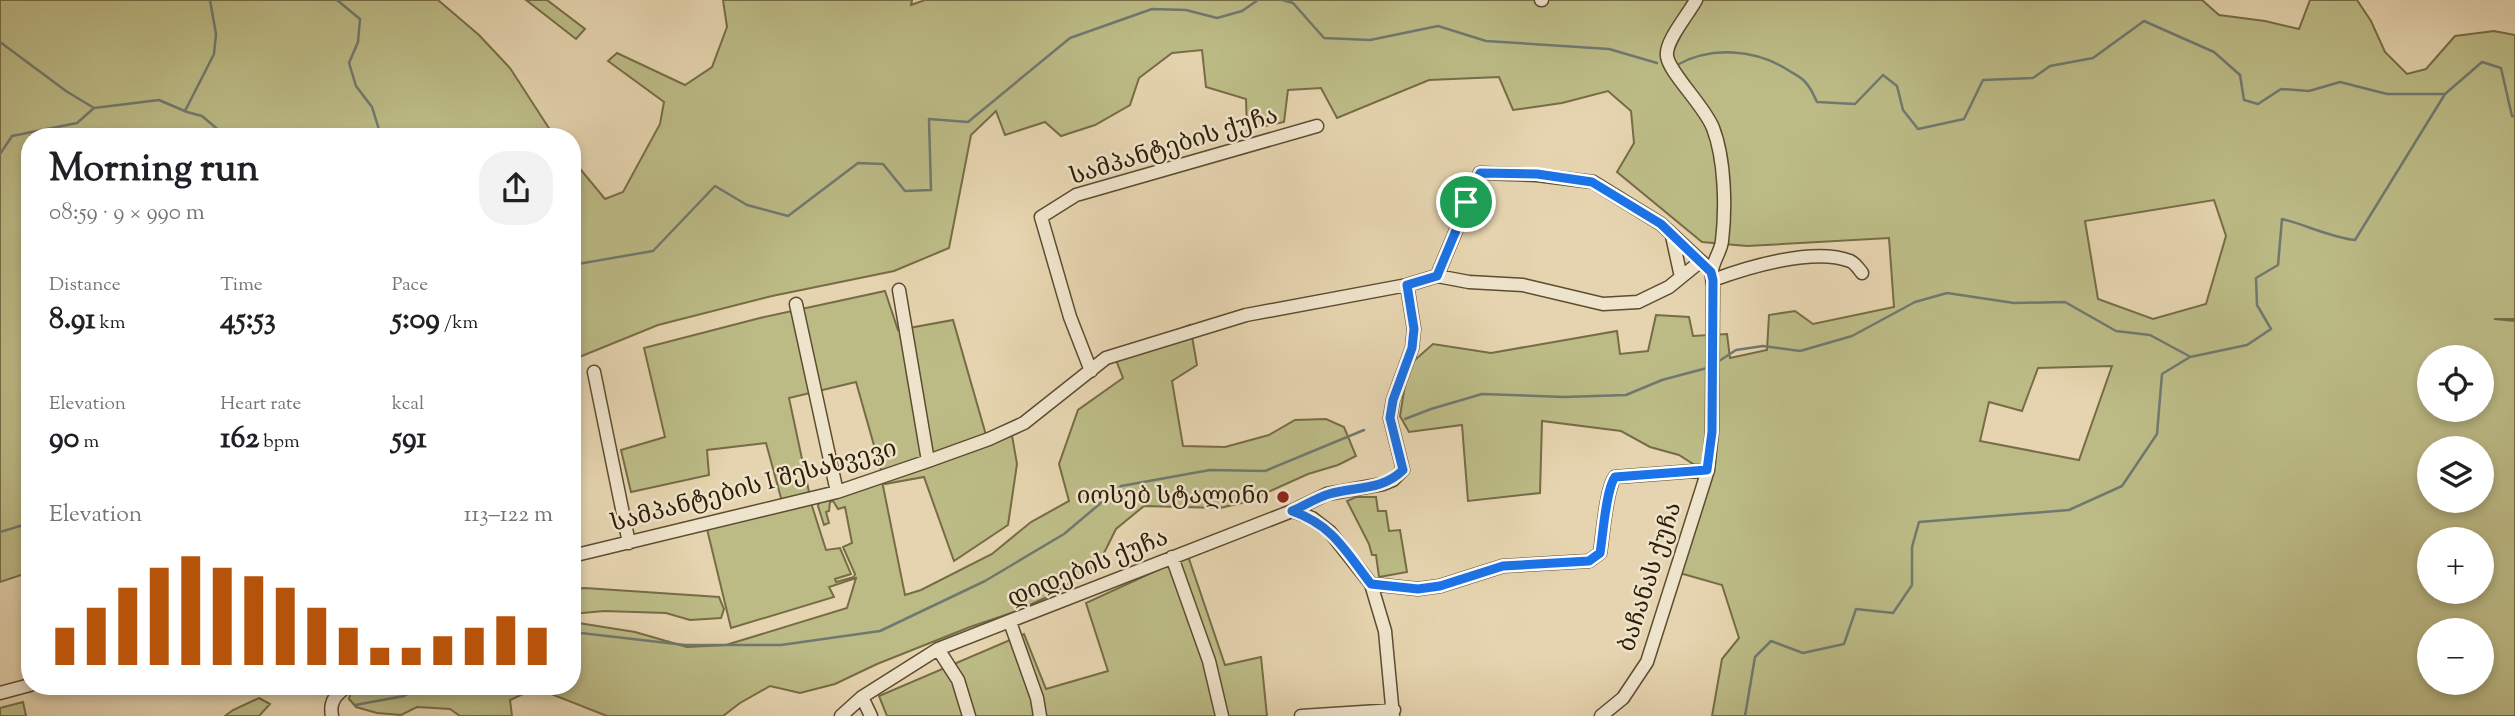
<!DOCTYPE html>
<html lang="en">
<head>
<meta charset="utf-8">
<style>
	:root { --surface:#fff; --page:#f2f2f2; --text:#202124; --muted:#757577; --accent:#b45309 }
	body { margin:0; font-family:"Sorts Mill Goudy","Noto Serif Georgian",serif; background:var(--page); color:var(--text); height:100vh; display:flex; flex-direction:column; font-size:26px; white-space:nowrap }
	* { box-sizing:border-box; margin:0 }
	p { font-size:23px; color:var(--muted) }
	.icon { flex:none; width:38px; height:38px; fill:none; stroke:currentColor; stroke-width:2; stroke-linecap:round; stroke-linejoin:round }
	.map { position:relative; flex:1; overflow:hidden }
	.drawer { position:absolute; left:21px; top:128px; width:560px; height:567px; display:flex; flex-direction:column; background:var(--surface); border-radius:28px; box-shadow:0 4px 10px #0003 }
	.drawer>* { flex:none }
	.tools { position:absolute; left:2417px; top:345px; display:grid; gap:14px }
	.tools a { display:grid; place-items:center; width:77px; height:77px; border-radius:50%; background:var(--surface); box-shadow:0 4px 10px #0003; font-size:35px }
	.pin { position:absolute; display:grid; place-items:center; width:60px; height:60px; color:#fff; margin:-30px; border:4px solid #fff; border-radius:50%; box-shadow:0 2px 7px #0007 }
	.round { display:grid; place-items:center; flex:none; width:74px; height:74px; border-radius:28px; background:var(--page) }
	.summary { display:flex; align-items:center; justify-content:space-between; height:119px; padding:0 28px }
	h1 { font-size:38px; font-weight:800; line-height:52px }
	.stats { display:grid; grid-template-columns:repeat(3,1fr); gap:10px; height:119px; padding:7px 28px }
	.stats div { display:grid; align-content:center }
	.stats b { font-size:30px; font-weight:800 }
	.stats small { font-size:19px; font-weight:400 }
	.stats p { font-size:19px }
	.chart { height:196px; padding:14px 28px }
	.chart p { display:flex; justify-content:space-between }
	.chart svg { width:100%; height:126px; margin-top:7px; stroke:var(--accent); stroke-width:6 }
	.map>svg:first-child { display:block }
	.green { fill:#bcbb86; stroke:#766c46; stroke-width:2; fill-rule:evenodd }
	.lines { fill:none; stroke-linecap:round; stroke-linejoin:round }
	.stream { stroke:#707970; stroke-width:2.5 }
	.street-casing { stroke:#5d4c31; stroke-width:15 }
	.street { stroke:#eee3cb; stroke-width:12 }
	.route-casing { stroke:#fff; stroke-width:14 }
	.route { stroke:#1a73e8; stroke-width:9 }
	.poi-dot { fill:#8f2418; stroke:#eee3cb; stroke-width:2.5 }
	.labels { text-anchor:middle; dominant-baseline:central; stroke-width:5; stroke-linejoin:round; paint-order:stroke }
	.street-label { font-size:24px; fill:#301e07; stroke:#eee3cb }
	.poi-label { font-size:24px; fill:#301e07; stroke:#eee3cb; text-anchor:end }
</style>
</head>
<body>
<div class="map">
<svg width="2515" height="716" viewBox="0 0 2515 716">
	<rect width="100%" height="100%" fill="#e5d4af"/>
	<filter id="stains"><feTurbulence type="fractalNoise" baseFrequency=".00286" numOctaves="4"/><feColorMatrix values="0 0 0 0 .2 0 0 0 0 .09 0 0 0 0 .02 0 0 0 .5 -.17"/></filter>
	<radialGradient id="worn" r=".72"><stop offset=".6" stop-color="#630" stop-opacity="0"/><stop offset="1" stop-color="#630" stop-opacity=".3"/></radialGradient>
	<path class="green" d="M0 0H438L479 35 510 68 554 136H30V572L0 582Z
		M526 0H547L585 29 576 39Z
		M723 0H912L911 5 925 0H2202L2219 15 2265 21 2299 29 2310 0H2357L2371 21 2385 52 2407 74 2426 69 2455 36 2494 31 2515 35V319H2494L2515 321V716H1712L1722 659 1739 638 1722 585 1676 572 1710 475 1679 455 1650 447 1621 431 1542 421 1540 493 1468 501 1462 425 1409 432 1400 416 1408 366 1433 344 1491 353 1617 331 1620 354 1648 351 1656 315 1689 317 1693 336 1727 334 1730 358 1767 350 1769 315 1795 311 1813 324 1894 307 1889 238 1747 246 1702 242 1617 172 1634 143 1631 111 1608 91 1562 103 1513 110 1499 77 1429 80 1337 118 1321 88 1288 90 1284 122 1247 130 1246 99 1206 87 1202 50 1172 53 1139 78 1130 105 1095 125 1061 136 1045 122 1005 135 996 111 971 135 949 248 894 271 772 296 658 325 572 360V159L605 199 623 192 660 124 664 102 608 61 617 53 685 85 712 67 727 27ZM2214 200 2226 236 2206 304 2153 319 2098 299 2085 221ZM2429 357H2482V410H2429ZM2112 366 2079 460 1980 441 1989 402 2022 411 2038 368ZM2429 448H2482V500H2429ZM2429 539H2482V592H2429ZM2429 630H2482V682H2429Z
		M885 291 898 330 953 320 986 435 1010 424 1017 464 1008 525 954 561 924 477 885 484 856 382 789 398 812 506 826 550 840 548 851 574 835 579 836 582 854 577 855 574 843 547 852 543 845 507 838 509 833 501 830 502 829 511 826 512 829 523 824 525 818 506 819 501 882 481 905 595 921 590 992 554 1031 522 1069 501 1059 464 1078 410 1123 378 1114 355 1190 325 1197 365 1172 381 1183 446 1225 447 1269 435 1295 420 1326 419 1344 427 1356 456 1338 465 1308 474 1246 502 1220 508 1144 506 1116 529 1103 555 1089 571 1047 597 1017 611 970 627 877 664 835 684 800 693 770 686 740 703 723 716H607L536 688 510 700 512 716H460L450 709 417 707 401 715 377 713 356 707 349 699 352 686H572V622L635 632 687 647 726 645 847 608 856 578 829 587 834 597 731 628 707 529 784 509 766 443 707 450 709 475 631 492 621 450 665 437 644 348 760 318Z
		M1356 497H1376L1378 511H1386L1389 531 1400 530 1407 572 1379 577 1376 555H1372L1369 544 1347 501Z
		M1188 556 1225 665 1261 657 1267 716H887L879 696 1024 634 1046 689 1108 671 1086 603Z
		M585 588 719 597 724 609 721 618 690 620 666 613 604 611 572 614V589Z
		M259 698 270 704 259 716H225L233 710Z
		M23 702 26 716H0V708Z"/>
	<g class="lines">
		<path class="stream" d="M337 0 360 19 358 42 349 63 356 86 372 107 381 136
			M1282 0 1293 3 1324 38 1370 40 1438 26 1486 41 1609 49 1657 63
			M0 42 66 91 94 108
			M1677 65C1711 46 1755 49 1788 70 1794 74 1802 77 1806 83 1811 88 1814 96 1817 102L1855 104 1883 75 1897 86 1903 110 1918 129 1964 119 1983 80 2033 78 2050 66 2093 58 2144 21 2214 52 2240 75 2244 100 2258 104 2281 89 2309 91 2340 82 2387 94H2445L2482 62 2501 68 2512 116H2515
			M185 111 214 54 216 34 210 0
			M0 154 12 136 77 123 94 108 159 100 187 112 202 116 222 133 230 136
			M572 265 653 251 715 186 747 205 788 216 858 163 883 164 905 191 931 190 929 119 968 122 1070 38 1152 9 1186 10 1217 18 1242 11 1258 0
			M1716 363 1736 350 1763 346 1800 351 1852 336 1915 302 1947 293 2014 303 2065 302 2116 331 2150 335 2189 356
			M1405 419 1431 409 1482 394 1564 397 1626 395 1662 380 1707 368
			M0 532 30 523
			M572 632 685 645H781L880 631 985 581 1064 534 1121 486 1210 470 1265 471 1364 430
			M355 705 404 696 422 686
			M1745 716 1755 657 1771 641 1803 653 1844 644 1856 609 1893 613 1912 585V547L1919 522 2069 510 2122 486 2157 434 2162 374 2190 357 2247 345 2271 329 2257 305 2256 278 2278 265 2282 219C2307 225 2329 237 2355 240L2445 94"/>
		<g class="street-casing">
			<path id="street" d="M1541 0H1542
				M1672 236 1681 277
				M1437 276 1480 173 1537 175 1593 182 1661 224 1706 266
				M1713 280C1748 267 1814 247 1850 261 1855 263 1859 269 1862 273
				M899 290 928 461
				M796 304 837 492
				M1091 371 1070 317 1041 217 1076 195 1317 126
				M594 372 629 543
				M1292 511 1312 518 1330 532 1371 584 1385 631 1393 716
				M572 556 837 492 928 461 989 439 1024 423 1106 358 1246 315 1407 285 1437 276 1469 282 1523 285 1603 304 1638 302 1669 287 1701 261
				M1172 557 1209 661 1222 716
				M1371 584 1418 589 1440 586 1503 566 1589 561 1600 553C1603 535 1606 489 1615 477L1708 470
				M1010 622 1037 698 1040 716
				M938 649 958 680 969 716
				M0 693 30 685
				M862 697 871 716
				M332 716C329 701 336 695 347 686
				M841 716 862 697 938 649 1292 511 1327 494 1383 484 1393 480 1403 470 1390 418 1393 400 1412 348 1414 329 1407 285
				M1301 716 1394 710
				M1601 716 1623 698 1647 662 1708 470 1712 432 1713 287C1713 282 1711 276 1712 271 1713 261 1721 251 1722 241 1726 208 1725 159 1713 128 1704 105 1669 73 1667 56 1665 41 1688 15 1696 0"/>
		</g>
		<use href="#street" class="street"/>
	</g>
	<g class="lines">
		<g class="route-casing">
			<path id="route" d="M1480 173 1537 174 1592 182 1661 224 1711 272 1713 280 1712 432 1707 470 1615 477C1606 489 1603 535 1600 553L1589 561 1503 566 1440 586 1418 589 1371 584C1346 552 1333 525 1292 511 1304 506 1316 498 1329 494 1356 486 1382 491 1403 470L1390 418 1393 400 1412 348 1414 329 1407 285 1437 276Z"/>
		</g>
		<use href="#route" class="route"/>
	</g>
	<circle class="poi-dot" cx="1283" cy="497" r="7"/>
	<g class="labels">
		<g class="street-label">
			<text transform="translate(1174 147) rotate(-17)">სამპანტების ქუჩა</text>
			<text transform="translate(754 487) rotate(-15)">სამპანტების I შესახვევი</text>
			<text transform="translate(1088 569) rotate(-22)">დიდების ქუჩა</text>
			<text transform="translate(1651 577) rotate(-72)">ბაჩანას ქუჩა</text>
		</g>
		<g class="poi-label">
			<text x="1269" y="497">იოსებ სტალინი</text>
		</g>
	</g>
	<rect width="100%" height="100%" filter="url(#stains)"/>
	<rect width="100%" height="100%" fill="url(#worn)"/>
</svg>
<div class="tools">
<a><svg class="icon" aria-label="locate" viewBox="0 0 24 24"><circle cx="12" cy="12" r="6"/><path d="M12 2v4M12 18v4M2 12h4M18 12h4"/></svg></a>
<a><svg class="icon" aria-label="layers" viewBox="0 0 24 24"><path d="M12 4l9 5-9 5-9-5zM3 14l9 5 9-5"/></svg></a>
<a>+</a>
<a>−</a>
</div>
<div class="pin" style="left:1466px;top:202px;background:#1e9e55"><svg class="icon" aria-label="arrive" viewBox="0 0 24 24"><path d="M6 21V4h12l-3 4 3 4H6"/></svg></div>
<section class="drawer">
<div class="summary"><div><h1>Morning run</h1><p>08:59 · 9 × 990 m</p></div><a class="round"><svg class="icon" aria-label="share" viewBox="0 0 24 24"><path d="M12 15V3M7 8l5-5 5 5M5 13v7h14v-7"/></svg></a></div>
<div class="stats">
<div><p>Distance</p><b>8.91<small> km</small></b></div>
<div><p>Time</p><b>45:53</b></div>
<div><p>Pace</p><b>5:09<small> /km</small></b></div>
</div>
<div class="stats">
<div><p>Elevation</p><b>90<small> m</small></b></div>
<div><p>Heart rate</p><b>162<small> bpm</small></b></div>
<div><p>kcal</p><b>591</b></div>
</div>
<div class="chart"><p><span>Elevation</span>113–122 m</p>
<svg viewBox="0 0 160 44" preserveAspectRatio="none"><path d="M5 44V31M15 44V24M25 44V17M35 44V10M45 44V6M55 44V10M65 44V13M75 44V17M85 44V24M95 44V31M105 44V38M115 44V38M125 44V34M135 44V31M145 44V27M155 44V31"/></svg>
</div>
</section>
</div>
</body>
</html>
